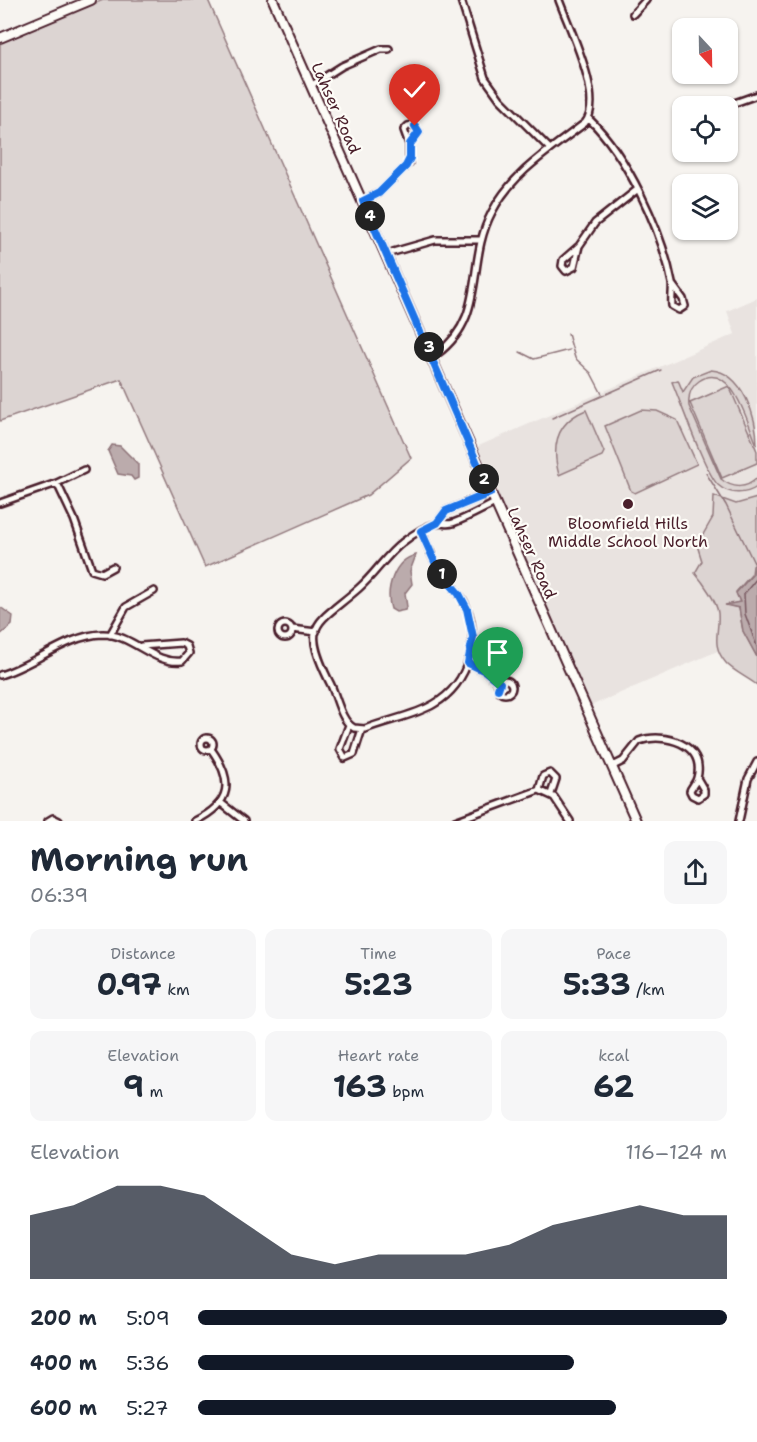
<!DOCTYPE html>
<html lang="en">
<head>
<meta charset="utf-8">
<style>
	:root { --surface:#fff; --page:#f6f6f7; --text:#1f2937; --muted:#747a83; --accent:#111827 }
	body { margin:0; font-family:"Shantell Sans",sans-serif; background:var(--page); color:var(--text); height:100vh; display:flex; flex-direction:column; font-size:22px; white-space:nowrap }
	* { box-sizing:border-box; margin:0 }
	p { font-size:20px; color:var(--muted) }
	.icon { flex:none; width:33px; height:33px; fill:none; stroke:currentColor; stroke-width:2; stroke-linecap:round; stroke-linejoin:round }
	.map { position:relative; height:821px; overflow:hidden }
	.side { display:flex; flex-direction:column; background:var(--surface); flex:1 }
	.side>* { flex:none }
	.needle { width:39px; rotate:158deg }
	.controls { position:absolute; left:672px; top:18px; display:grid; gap:12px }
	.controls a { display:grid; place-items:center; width:66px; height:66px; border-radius:12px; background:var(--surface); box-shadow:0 2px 4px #0004; font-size:30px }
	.pin { position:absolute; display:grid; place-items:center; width:51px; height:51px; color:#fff; margin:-62px -26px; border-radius:50% 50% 50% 0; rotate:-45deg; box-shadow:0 0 6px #0007 }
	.pin .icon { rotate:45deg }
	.km { position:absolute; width:30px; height:30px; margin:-15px; border-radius:50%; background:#222; color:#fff; font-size:16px; line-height:30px; text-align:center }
	.round { display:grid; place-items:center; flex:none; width:63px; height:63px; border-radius:12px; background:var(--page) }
	.headline { display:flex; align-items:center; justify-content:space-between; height:102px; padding:0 30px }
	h1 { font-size:33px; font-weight:700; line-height:45px }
	.stats { display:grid; grid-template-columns:repeat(3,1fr); gap:9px; height:102px; padding:6px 30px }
	.stats div { display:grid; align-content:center; border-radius:12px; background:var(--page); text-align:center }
	.stats b { font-size:30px; font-weight:700 }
	.stats small { font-size:16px; font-weight:400 }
	.stats p { font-size:16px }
	.chart { height:168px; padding:12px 30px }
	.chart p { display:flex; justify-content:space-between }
	.chart svg { width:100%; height:108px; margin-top:6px; fill:var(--accent); opacity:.7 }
	ul { padding:0 30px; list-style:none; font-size:20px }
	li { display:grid; grid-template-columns:96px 72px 1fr; align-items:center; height:45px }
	li i { height:15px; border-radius:8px; background:var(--accent) }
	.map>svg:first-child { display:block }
	.built { fill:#e9e3e0 }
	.green { fill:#dcd4d2; stroke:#937a7e; stroke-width:1.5 }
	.water { fill:#bbabac; stroke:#8e7378; stroke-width:1.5 }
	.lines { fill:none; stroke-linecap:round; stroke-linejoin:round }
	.shore { stroke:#77575f; stroke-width:1.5 }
	.stream { stroke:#8e7378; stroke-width:1.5 }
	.street-casing { stroke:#4a1f2b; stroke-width:10 }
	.secondary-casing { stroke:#4a1f2b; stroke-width:12 }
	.street { stroke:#fdfcf7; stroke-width:5 }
	.secondary { stroke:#fdfcf7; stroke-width:8 }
	.route-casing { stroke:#fff; stroke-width:12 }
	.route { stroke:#1a73e8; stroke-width:8 }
	.poi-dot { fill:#4a1f2b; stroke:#fdfcf7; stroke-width:2 }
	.labels { text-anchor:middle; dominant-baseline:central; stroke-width:4.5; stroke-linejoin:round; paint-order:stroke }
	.street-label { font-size:16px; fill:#4a1f2b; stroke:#fdfcf7 }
	.poi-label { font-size:16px; fill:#4a1f2b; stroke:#fdfcf7 }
</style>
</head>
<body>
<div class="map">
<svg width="757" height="821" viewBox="0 0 757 821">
	<rect width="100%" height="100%" fill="#f6f3ef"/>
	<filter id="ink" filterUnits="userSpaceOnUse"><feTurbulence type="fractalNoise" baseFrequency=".0167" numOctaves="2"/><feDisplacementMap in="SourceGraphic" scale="12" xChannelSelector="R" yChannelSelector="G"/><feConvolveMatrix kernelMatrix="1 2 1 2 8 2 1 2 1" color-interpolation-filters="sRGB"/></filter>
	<g filter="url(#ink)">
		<path class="built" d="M757 298V634L588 707 474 448 735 334 727 311Z"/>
		<path class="green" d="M103 0H208L411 458 368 495 205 567 121 379 0 421V42Z
			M711 370C743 372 757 418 757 445 748 425 732 359 699 381 690 387 688 396 689 406L721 479C733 489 746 489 757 478V487C745 495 729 495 718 485 705 472 681 403 672 382L678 380 683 392 693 377Z
			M729 386 757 451V463L722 478 690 403Z
			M586 410 604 452 602 456 559 475C551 446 556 422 586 410Z
			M641 410 657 411 677 420 697 464 635 493 631 491 605 426Z
			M714 496 736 504 757 498V563L753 566 752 574 736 592 740 602 728 605 739 608 743 631 757 657V685C748 678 733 671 726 663 710 644 720 632 718 613 717 602 703 582 695 573L702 561 697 545 713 517Z"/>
		<path class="water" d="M112 445 120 446 138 464V478L134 480 131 476 118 474 108 451Z
			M416 555 410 571 412 584 405 593 407 607 405 610 396 612 391 609C385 589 394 560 416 555Z
			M755 562 757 563V657L743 631 739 608 725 605 740 602 736 593 753 574Z
			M0 607 13 616 12 625 0 635Z"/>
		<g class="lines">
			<path class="shore" d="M757 578 744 594 745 614 757 647"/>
			<path class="stream" d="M568 334 575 358 591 373 602 394
				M520 352 534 359 569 350
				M552 418 661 370
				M706 473 726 505 754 563"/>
			<g class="street-casing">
				<path id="street" d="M461 0 485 78 500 99 550 149
					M633 14 646 0
					M312 85 342 66 381 49H389
					M726 106 757 95
					M589 119C627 155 662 231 672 283 673 290 671 298 672 306L679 310 685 306 683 299 672 284
					M363 201 379 193 409 163V144L419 132 413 125 408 126 404 130 409 144
					M579 246 574 267 566 271 562 266 563 260 579 246 595 223 638 189
					M393 252 435 240H480
					M437 354C488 316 465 263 492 212 512 173 551 149 585 123 605 99 569 28 559 0
					M57 483 84 470
					M0 503 57 483 74 519 92 570 102 573 113 567
					M437 523 446 511 490 493
					M421 531C427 543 431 556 438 568 445 580 456 588 463 600 483 636 469 684 434 704 414 716 387 720 365 729L354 728C340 721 337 695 329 681 300 622 317 625 359 588 375 574 386 555 403 542 412 535 424 527 435 524 441 522 447 525 453 523 467 518 481 510 495 503
					M278 631a7 7 0 1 1 14 0a7 7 0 1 1-14 0Z
					M292 629 316 632
					M110 635 126 607 154 591
					M468 663 485 671 499 683
					M0 675C35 665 66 635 103 634 132 634 154 665 182 661L189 653 187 646 181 643 141 646
					M498 687a7 7 0 1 1 14 0a7 7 0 1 1-14 0Z
					M349 725 340 749 345 758 354 754 362 729
					M201 744a6 6 0 1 1 12 0a6 6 0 1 1-12 0Z
					M613 766 623 761 639 741C664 732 706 744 697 778 696 783 691 787 690 791L692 795 698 798 704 794V790L697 778
					M539 790 543 776 550 773 556 779 551 794
					M221 803 244 821
					M48 821 53 818 59 821
					M195 821C232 803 234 781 211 749
					M455 821 539 790 554 797 570 821
					M739 821 748 779 757 762"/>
			</g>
			<g class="secondary-casing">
				<path id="secondary" d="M273 0 636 821
					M0 38 91 0"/>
			</g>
			<use href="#street" class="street"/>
			<use href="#secondary" class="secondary"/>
		</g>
	</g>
	<g class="lines" filter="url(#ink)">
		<g class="route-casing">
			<path id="route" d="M415 126 419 132 410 144V158L406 166 379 193 363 201 490 493 446 511 437 523 421 531 439 571 459 594 467 609 473 637 468 663 485 671 500 683 498 689"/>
		</g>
		<use href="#route" class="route"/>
	</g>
	<circle class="poi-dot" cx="628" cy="504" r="6"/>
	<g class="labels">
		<g class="street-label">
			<text transform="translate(336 108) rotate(66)">Lahser Road</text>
			<text transform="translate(532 553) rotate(66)">Lahser Road</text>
		</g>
		<g class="poi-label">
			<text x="628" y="523">Bloomfield Hills<tspan x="628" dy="18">Middle School North</tspan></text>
		</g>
	</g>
</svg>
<div class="controls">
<a><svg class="needle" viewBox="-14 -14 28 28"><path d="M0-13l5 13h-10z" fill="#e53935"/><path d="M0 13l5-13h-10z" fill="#747a83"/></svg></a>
<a><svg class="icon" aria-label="locate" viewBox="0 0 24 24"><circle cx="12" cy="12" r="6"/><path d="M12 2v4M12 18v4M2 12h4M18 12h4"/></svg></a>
<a><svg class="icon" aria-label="layers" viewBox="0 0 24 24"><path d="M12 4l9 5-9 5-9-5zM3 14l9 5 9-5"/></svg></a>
</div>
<div class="pin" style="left:498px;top:689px;background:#1e9e55"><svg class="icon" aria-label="arrive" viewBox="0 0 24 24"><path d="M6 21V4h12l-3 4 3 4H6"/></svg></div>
<div class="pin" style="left:415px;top:126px;background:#d93025"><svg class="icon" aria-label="check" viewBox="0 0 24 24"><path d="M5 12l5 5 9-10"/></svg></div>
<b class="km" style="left:442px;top:574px">1</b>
<b class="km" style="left:484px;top:479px">2</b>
<b class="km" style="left:429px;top:347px">3</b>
<b class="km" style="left:370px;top:216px">4</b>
</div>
<section class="side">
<div class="headline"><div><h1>Morning run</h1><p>06:39</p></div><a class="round"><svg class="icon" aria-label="share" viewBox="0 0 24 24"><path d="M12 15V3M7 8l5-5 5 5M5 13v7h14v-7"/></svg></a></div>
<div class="stats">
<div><p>Distance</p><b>0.97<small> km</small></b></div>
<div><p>Time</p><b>5:23</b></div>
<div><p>Pace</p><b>5:33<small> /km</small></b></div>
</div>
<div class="stats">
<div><p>Elevation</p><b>9<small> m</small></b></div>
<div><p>Heart rate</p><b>163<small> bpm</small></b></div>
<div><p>kcal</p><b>62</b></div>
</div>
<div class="chart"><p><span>Elevation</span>116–124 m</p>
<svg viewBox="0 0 160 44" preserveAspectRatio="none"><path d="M0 44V18L10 14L20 6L30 6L40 10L50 22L60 34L70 38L80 34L90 34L100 34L110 30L120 22L130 18L140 14L150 18L160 18V44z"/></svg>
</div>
<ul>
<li><b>200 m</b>5:09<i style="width:100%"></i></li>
<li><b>400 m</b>5:36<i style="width:71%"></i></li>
<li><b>600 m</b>5:27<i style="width:79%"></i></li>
</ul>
</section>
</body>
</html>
